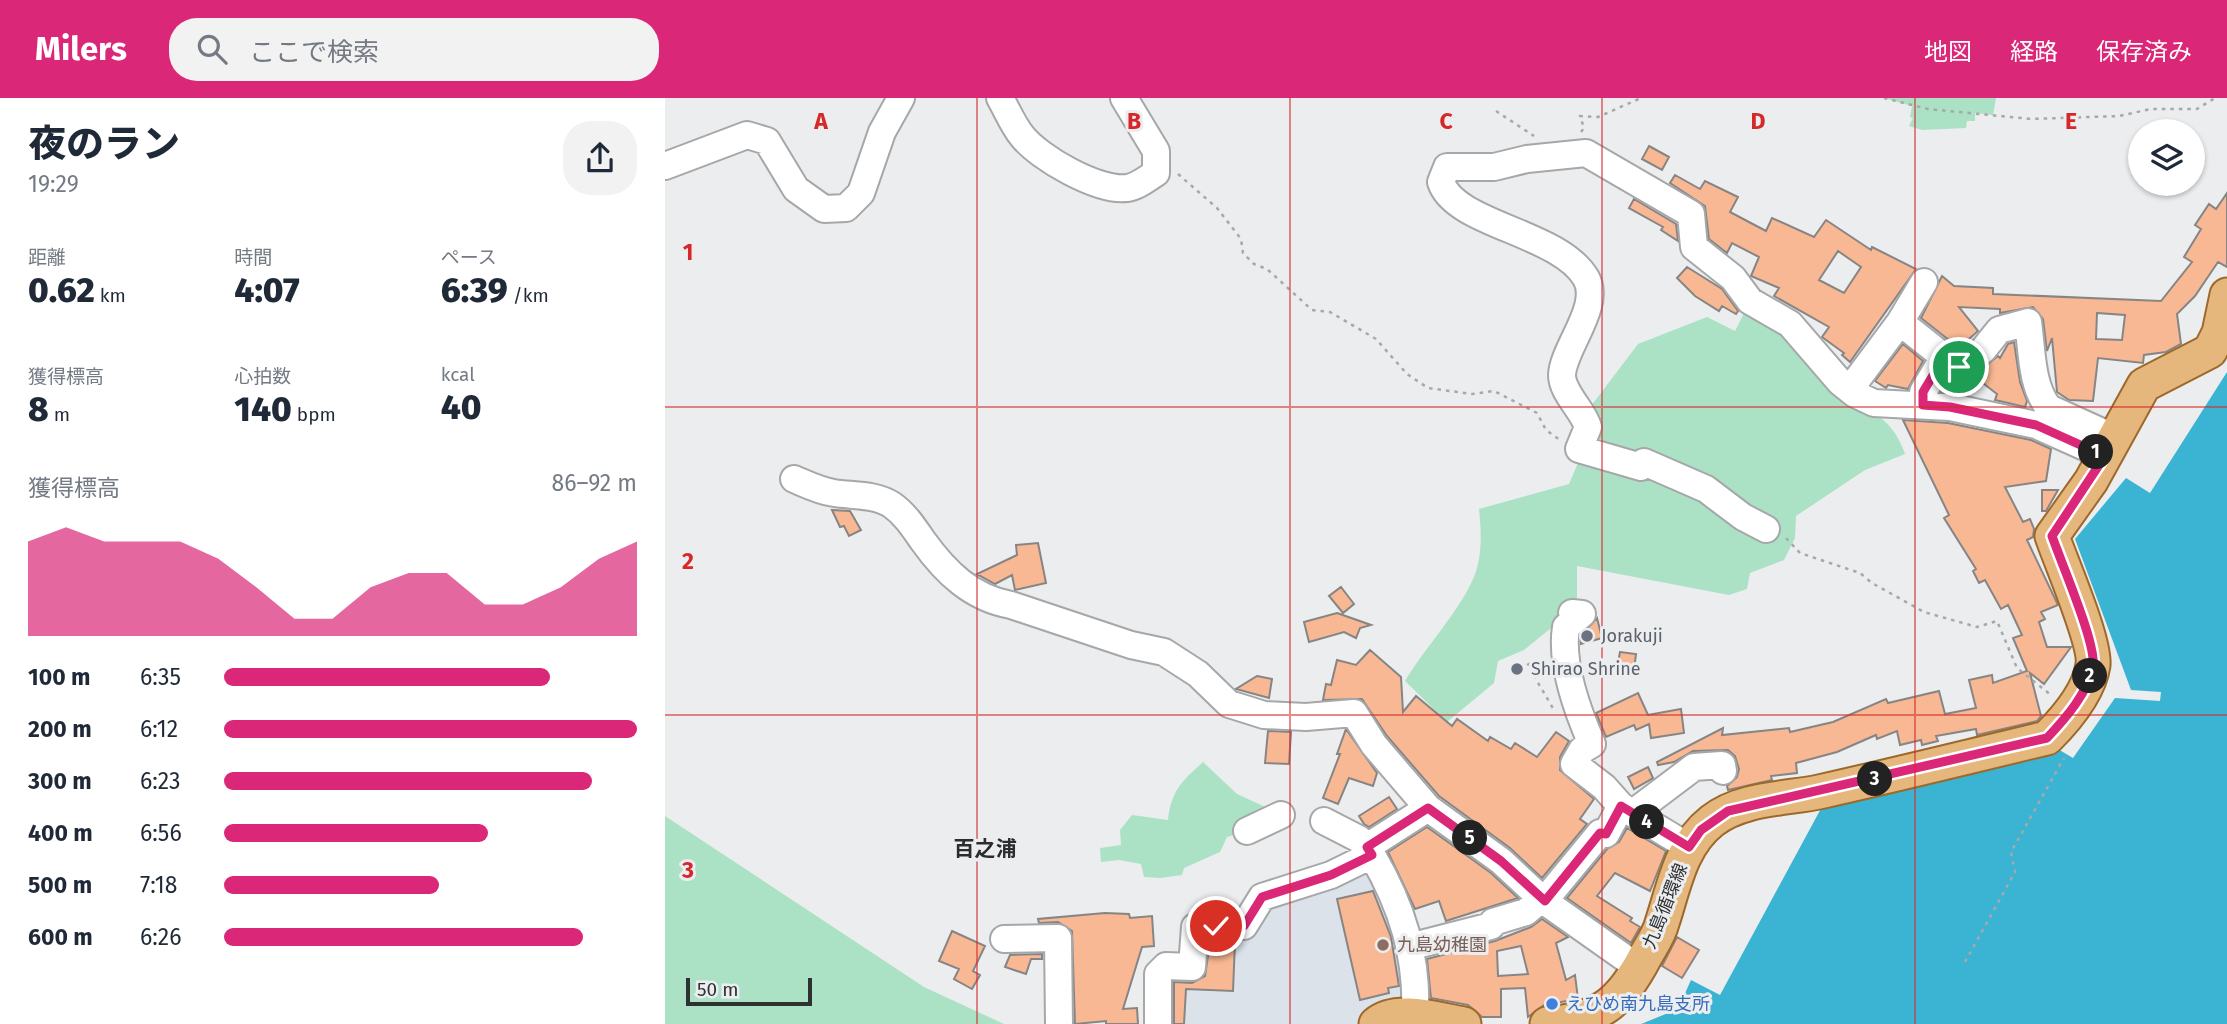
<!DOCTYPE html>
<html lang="ja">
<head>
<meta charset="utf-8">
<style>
	:root { --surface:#fff; --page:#f2f2f3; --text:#1f2937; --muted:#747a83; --accent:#db2777 }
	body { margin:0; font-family:"Fira Sans","Noto Sans JP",sans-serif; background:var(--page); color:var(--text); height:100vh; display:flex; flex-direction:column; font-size:26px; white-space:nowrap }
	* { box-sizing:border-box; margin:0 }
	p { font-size:23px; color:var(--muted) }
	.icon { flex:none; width:38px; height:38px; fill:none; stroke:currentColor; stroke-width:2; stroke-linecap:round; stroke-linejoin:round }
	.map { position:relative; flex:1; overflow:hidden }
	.panel { display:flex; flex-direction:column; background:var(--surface); width:665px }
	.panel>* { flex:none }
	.tools { position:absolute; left:1463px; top:21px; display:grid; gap:14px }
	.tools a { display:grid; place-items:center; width:77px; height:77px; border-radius:50%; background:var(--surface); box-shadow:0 2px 5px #0004; font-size:35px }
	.scale { position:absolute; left:21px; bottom:18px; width:126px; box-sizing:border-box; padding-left:7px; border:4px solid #2f3031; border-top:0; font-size:19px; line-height:24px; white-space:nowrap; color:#2f3031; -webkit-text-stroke:5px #ecedef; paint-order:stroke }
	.pin { position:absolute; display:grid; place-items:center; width:60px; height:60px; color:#fff; margin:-30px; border:4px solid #fff; border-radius:50%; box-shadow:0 2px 7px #0007 }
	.km { position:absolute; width:35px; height:35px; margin:-18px; border-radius:50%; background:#222; color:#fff; font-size:19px; line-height:35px; text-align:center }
	.round { display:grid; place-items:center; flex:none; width:74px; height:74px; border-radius:28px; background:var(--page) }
	.overview { display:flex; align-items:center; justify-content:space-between; height:119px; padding:0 28px }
	h1 { font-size:38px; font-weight:800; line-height:52px }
	.figures { display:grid; grid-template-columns:repeat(3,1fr); gap:10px; height:119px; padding:7px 28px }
	.figures div { display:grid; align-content:center }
	.figures b { font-size:35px; font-weight:800 }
	.figures small { font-size:19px; font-weight:400 }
	.figures p { font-size:19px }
	.chart { height:196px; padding:14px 28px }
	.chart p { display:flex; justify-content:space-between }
	.chart svg { width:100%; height:126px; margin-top:7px; fill:var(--accent); opacity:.7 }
	ul { padding:0 28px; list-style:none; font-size:23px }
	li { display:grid; grid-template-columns:112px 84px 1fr; align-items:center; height:52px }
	li i { height:18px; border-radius:9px; background:var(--accent) }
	header { display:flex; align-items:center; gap:42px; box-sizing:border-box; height:98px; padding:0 35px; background:var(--accent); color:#fff }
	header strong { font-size:33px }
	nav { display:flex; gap:38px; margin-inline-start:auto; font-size:24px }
	.search { width:490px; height:63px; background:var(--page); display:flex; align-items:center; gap:18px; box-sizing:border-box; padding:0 24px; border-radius:28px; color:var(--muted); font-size:26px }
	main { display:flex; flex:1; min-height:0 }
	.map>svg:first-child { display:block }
	.built { fill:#dce2ea }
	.green { fill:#abe2c6 }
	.water { fill:#3bb3d3 }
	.building { fill:#f9b894; stroke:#878584; stroke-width:2; fill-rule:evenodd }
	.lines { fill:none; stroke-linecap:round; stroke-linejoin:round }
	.minor-casing { stroke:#a6a7a9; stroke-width:30 }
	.major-casing { stroke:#9c692a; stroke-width:37 }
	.path { stroke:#a7a8a9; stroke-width:2.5; stroke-dasharray:3.5 5; stroke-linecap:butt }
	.minor { stroke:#fff; stroke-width:26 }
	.major { stroke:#e6b77d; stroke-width:33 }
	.route-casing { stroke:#fff; stroke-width:14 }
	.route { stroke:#db2777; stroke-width:9 }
	.grid { fill:none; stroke:#d62828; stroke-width:2; stroke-opacity:0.55 }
	.worship-dot { fill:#6b7280; stroke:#ecedef; stroke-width:2.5 }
	.education-dot { fill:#8d6e63; stroke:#ecedef; stroke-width:2.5 }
	.shop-dot { fill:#3f7fe0; stroke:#ecedef; stroke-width:2.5 }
	.labels { text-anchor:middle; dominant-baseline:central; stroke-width:6; stroke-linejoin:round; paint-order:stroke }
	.worship-label { font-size:18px; fill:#5b616d; stroke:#ecedef; text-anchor:start }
	.street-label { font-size:18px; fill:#2f3031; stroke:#ecedef }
	.education-label { font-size:18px; fill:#785e54; stroke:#ecedef; text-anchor:start }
	.shop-label { font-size:18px; fill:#366cbe; stroke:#ecedef; text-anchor:start }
	.quarter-label { font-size:21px; font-weight:bold; fill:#2b2c2d; stroke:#ecedef }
	.grid-label { font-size:23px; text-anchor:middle; font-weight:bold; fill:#d62828; stroke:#ecedef; stroke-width:6; stroke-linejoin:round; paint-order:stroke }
</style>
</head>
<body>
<header>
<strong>Milers</strong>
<div class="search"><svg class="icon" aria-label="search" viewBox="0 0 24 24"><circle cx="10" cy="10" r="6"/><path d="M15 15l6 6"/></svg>ここで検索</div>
<nav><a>地図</a><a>経路</a><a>保存済み</a></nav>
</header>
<main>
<section class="panel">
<div class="overview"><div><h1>夜のラン</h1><p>19:29</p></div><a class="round"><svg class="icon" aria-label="share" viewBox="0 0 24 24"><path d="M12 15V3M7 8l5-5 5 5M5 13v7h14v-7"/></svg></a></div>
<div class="figures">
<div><p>距離</p><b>0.62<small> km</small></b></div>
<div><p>時間</p><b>4:07</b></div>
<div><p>ペース</p><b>6:39<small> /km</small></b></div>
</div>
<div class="figures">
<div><p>獲得標高</p><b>8<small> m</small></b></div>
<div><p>心拍数</p><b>140<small> bpm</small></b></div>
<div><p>kcal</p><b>40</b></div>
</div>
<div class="chart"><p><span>獲得標高</span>86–92 m</p>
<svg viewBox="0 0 160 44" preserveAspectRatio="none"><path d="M0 44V11L10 6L20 11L30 11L40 11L50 17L60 27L70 38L80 38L90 27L100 22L110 22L120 33L130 33L140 27L150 17L160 11V44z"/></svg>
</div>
<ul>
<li><b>100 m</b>6:35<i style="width:79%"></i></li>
<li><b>200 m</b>6:12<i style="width:100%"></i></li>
<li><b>300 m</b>6:23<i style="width:89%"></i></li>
<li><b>400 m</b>6:56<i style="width:64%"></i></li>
<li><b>500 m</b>7:18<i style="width:52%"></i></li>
<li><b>600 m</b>6:26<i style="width:87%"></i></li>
</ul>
</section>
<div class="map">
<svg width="1562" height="926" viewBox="0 0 1562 926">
	<rect width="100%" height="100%" fill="#ecedef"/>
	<path class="built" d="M709 767 748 895 701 926H499L501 877 536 835 597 808Z"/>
	<path class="green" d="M1219 0H1331L1328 17 1310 15V23H1302L1301 30 1257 32 1244 28 1248 20 1245 19 1247 8Z
		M1085 203 1206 314C1224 323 1233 337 1240 356L1200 372 1131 418 1130 440 1119 462 1085 475 1082 491 1064 497 912 468V509L859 552 833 563 829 585 782 624 740 583C759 550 806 501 813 466 817 448 816 430 814 411L904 386 928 330 923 312 973 246 1042 219 1070 233Z
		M538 664 572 696 609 713 582 733 562 739 555 754 519 770 517 777 495 780 479 779 476 766 454 762 436 764 435 750 456 747 455 732 467 717 503 722C506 693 517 683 538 664Z
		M0 718 259 889 339 926H0Z"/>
	<path class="water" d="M1562 274V926H976L1013 911 1026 882 1055 897 1159 705 1386 647 1408 660 1450 600 1495 603 1496 594 1466 592 1410 441 1461 380 1485 395Z"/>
	<path class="building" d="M984 48 1004 59 997 72 977 61Z
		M1010 77 1035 91 1040 83 1073 99 1065 114 1101 133 1107 120 1149 139 1161 122 1206 152 1207 149 1251 171 1185 264 1177 257 1179 255 1157 239 1164 229 1109 198 1114 190 1086 178 1094 159 1067 145 1062 155 1044 141 1040 108 1005 85ZM1173 153 1196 169 1179 195 1154 182Z
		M1562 95V169L1553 164 1530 198 1512 216 1516 246 1501 254 1479 257 1478 265 1433 260 1428 303 1404 302 1392 294 1387 240 1382 253 1378 221 1368 209 1335 215V211L1294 209 1313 233 1294 250 1256 220 1277 178 1289 188 1328 190V196L1496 203 1527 164 1519 159 1536 131 1530 127 1544 106 1551 111ZM1432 215 1460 217 1457 242 1431 241Z
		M969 101 1011 126 1013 143 996 132 998 129 964 110Z
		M1022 169 1057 191 1073 213 1071 216 1057 208 1054 213 1030 198 1012 180Z
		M1349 244 1355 284 1362 303 1360 309 1330 302 1332 296 1310 279 1299 296 1277 293 1284 281 1293 285 1303 282 1333 258 1335 260 1343 246Z
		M1238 246 1258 263 1243 291 1223 287 1221 290 1210 283Z
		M1238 322 1283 325 1366 342 1386 351 1381 383 1340 389 1358 424 1365 421 1369 431 1368 439 1362 442 1393 507 1376 514 1380 521 1374 524 1382 549H1406L1379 586 1365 575 1376 618 1372 623 1312 637 1311 631 1271 638 1273 643 1257 647 1256 642 1235 647 1232 633 1212 641 1211 637 1172 654 1131 665 1132 675 1106 678 1107 682 1063 692 1062 688 1072 679 1074 671 1070 658 1063 652 1028 653 1009 664 993 667 992 664 1058 630 1057 637 1124 630 1125 634 1168 624 1221 601 1223 605 1274 593 1280 616 1311 610 1304 582 1327 577 1328 585 1362 573 1348 540 1357 537 1343 507 1336 511 1320 482 1314 485 1308 473 1311 471 1279 420 1284 417Z
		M1377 392H1393L1381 413H1377Z
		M167 412 185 413 196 432 184 438 179 428 175 429Z
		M373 445 381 485 350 492 347 477 330 486 312 476 352 457 351 447Z
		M676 489 689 506 678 515 664 498Z
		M672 515 706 527 695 530 691 540 679 534 644 544 639 524Z
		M932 520 937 540 916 546V537Z
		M705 552 736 579 738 614 751 598 787 628 792 621 823 643 825 639 846 651 850 645 872 659 891 634 904 643 895 659V672L929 701 915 721 922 726 877 780 845 750 774 698 722 638 697 601 658 602 661 586 666 587 672 562 691 567Z
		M955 554 971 556 969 572 952 570Z
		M592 578 607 581 604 600 571 591Z
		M973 595 983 617 1016 611 1019 635 986 640 984 626 971 632 969 627 941 639 931 615Z
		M681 631 712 675 708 688 684 680 673 706 658 700 675 656H672Z
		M603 633 626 634 624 666 600 665Z
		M983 669 988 680 969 691 963 679Z
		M724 699 732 711 704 729 699 726 694 718Z
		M762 729 826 775 853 800 781 823 774 803 750 811 723 754Z
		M962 730 1001 753 985 793 950 775 932 798 967 820 965 823 975 829 966 845 902 800 942 751 954 744Z
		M708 793 726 839 734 888 723 890 724 895 695 902 672 801Z
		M440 815 464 816 465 820 487 818 489 848 477 849 458 911 472 910 473 926H441V923L410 926 407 833 393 824 374 825 373 821Z
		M877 821 903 839 891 845 901 882 910 877 913 901 879 907 863 919 860 890 836 891V919H817L803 907 766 900 762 861 830 843 866 829ZM856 848 863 876 833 878 832 853Z
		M287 833 320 848 308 873 315 877 307 891 289 881 294 871 274 863Z
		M1012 839 1034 852 1017 880 997 868Z
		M545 844H570L568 893 521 891 519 926H509V884L527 885 540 878Z
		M377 856V861H366L361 876 340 869 345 857Z"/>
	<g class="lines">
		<g class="minor-casing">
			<path id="minor" d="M335 0C342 12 348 27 357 38 374 60 434 94 462 90 472 89 483 80 491 75V53L459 0
				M0 68 82 37 102 43 131 91 159 111 181 110 196 95 217 34 236 0
				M1235 224 1279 259
				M1188 287 1235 224 1259 184
				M1258 307V294L1279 259 1294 269 1318 252 1334 232 1363 224C1367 251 1366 289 1384 310L1450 340
				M129 381C143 387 155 393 169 395 188 398 210 396 227 407 240 416 249 430 258 443 281 475 307 500 346 507L466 547 499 554 533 576 564 606 580 611 599 617 641 619 689 615 709 647 763 710 836 763 879 803 974 870
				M1101 431 1078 419 1041 391 979 364 976 369 914 351 923 329C918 312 897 295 897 277 898 250 937 208 921 180 894 134 790 127 776 84L782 69H829L862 61 921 55 1026 116 1029 149 1068 180 1085 203 1125 226 1175 284 1190 296 1209 305 1285 309 1371 327 1440 358
				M907 515 917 516 901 529C895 566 912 612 927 646L917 652 909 666 939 689 956 708 1024 749
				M968 715 1029 669 1057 667 1058 673
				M659 723 694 741 707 757
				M582 733 616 717
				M702 749 763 710
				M879 803 935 735 941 736 956 708
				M339 841 393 840 394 926
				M744 849 826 828 828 824 861 814 877 800
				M493 926V876L501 868 527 869 530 829 579 828 597 799 666 777 707 757C737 808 753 859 750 919"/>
		</g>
		<g class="major-casing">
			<path id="major" d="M711 926C732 908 773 922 799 926
				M882 926C935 921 955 906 980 859 986 848 994 837 997 825 1009 789 1015 748 1047 723 1076 700 1120 701 1154 694 1230 677 1306 658 1382 640 1401 621 1424 594 1428 567 1431 545 1396 464 1387 438L1426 383 1479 287 1545 253 1554 235 1562 197"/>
		</g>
		<path class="path" d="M1219 0 1263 11 1366 21 1454 18 1486 11H1532L1550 0
			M831 13 869 38
			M916 34 919 30 915 18 933 19 976 0
			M513 76 552 110 576 141 578 155 589 166 602 171 647 212 665 214 711 241 742 276 763 290 807 296 829 293 872 315 881 332 895 342
			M1121 440 1135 455 1195 475 1207 485 1259 514 1312 529 1332 523 1352 570 1386 597
			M862 567 866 565 872 583 889 612
			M867 568 880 562
			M1300 864 1350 774 1346 754 1399 660
			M979 925V926"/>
		<use href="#minor" class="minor"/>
		<use href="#major" class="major"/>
	</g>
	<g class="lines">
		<g class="route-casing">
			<path id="route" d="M551 828H579L597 799 666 777 707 757 702 749 763 710 836 763 880 803 935 735 941 736 956 708 1024 749 1036 732 1063 713 1382 640C1400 621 1424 594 1428 567 1431 545 1396 464 1387 438L1440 358 1371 327 1285 309 1258 307V294L1279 259 1294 269"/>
		</g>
		<use href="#route" class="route"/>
	</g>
	<path class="grid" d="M312 0V926M625 0V926M937 0V926M1250 0V926M0 309H1562M0 617H1562"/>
	<g class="worship-dot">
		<circle cx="922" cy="538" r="7"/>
		<circle cx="852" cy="571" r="7"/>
	</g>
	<circle class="education-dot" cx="718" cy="847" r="7"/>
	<circle class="shop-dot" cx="887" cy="906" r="7"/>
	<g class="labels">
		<g class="worship-label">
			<text x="936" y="538">Jorakuji</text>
			<text x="866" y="571">Shirao Shrine</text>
		</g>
		<g class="street-label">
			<text transform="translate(1000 808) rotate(-68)">九島循環線</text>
		</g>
		<g class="education-label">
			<text x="732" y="847">九島幼稚園</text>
		</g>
		<g class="shop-label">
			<text x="901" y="906">えひめ南九島支所</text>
		</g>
		<g class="quarter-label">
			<text x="320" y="751">百之浦</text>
		</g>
	</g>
	<g class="grid-label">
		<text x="156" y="31">A</text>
		<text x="469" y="31">B</text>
		<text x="781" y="31">C</text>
		<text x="1093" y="31">D</text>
		<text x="1406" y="31">E</text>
		<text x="23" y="162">1</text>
		<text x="23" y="471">2</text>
		<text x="23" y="780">3</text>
	</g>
</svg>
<div class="tools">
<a><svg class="icon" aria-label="layers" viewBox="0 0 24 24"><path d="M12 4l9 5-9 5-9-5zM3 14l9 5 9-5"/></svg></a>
</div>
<div class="scale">50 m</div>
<div class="pin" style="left:1294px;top:269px;background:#1e9e55"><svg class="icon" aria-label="arrive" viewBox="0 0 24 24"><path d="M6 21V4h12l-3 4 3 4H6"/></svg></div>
<div class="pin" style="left:551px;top:828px;background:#d93025"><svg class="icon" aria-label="check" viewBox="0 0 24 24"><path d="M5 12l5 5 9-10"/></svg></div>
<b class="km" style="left:1431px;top:354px">1</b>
<b class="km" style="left:1425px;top:578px">2</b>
<b class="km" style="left:1210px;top:681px">3</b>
<b class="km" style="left:982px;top:724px">4</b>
<b class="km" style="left:805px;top:740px">5</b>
</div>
</main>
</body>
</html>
